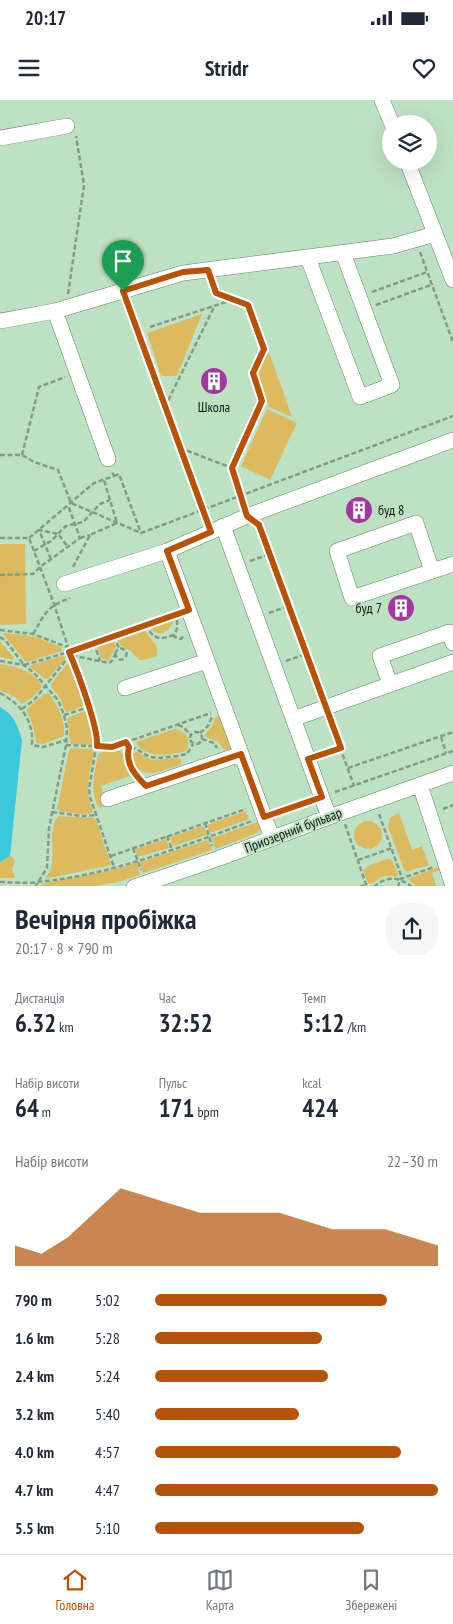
<!DOCTYPE html>
<html lang="uk">
<head>
<meta charset="utf-8">
<style>
	:root { --surface:#fff; --page:#f6f6f7; --text:#1f2937; --muted:#747a83; --line:#e0e1e3; --accent:#b45309 }
	body { margin:0; font-family:"PT Sans Narrow",sans-serif; background:var(--page); color:var(--text); height:100vh; display:flex; flex-direction:column; font-size:19px; white-space:nowrap }
	* { box-sizing:border-box; margin:0 }
	p { font-size:16px; color:var(--muted) }
	.icon { flex:none; width:28px; height:28px; fill:none; stroke:currentColor; stroke-width:2; stroke-linecap:round; stroke-linejoin:round }
	.map { position:relative; height:786px; overflow:hidden }
	.drawer { display:flex; flex-direction:column; background:var(--surface); flex:1 }
	.drawer>* { flex:none }
	.controls { position:absolute; left:382px; top:15px; display:grid; gap:10px }
	.controls a { display:grid; place-items:center; width:55px; height:55px; border-radius:50%; background:var(--surface); box-shadow:0 5px 20px #0002; font-size:25px }
	.pin { position:absolute; display:grid; place-items:center; width:42px; height:42px; color:#fff; margin:-51px -21px; border-radius:50% 50% 50% 0; rotate:-45deg; box-shadow:0 0 5px #0007 }
	.pin .icon { rotate:45deg }
	.round { display:grid; place-items:center; flex:none; width:52px; height:52px; border-radius:20px; background:var(--page) }
	.overview { display:flex; align-items:center; justify-content:space-between; height:85px; padding:0 15px }
	h1 { font-size:28px; font-weight:700; line-height:38px }
	.stats { display:grid; grid-template-columns:repeat(3,1fr); gap:8px; height:85px; padding:5px 15px }
	.stats div { display:grid; align-content:center }
	.stats b { font-size:25px; font-weight:700 }
	.stats small { font-size:14px; font-weight:400 }
	.stats p { font-size:14px }
	.chart { height:140px; padding:10px 15px }
	.chart p { display:flex; justify-content:space-between }
	.chart svg { width:100%; height:90px; margin-top:5px; fill:var(--accent); opacity:.7 }
	ul { padding:0 15px; list-style:none; font-size:16px }
	li { display:grid; grid-template-columns:80px 60px 1fr; align-items:center; height:38px }
	li i { height:12px; border-radius:6px; background:var(--accent) }
	.status { display:flex; justify-content:space-between; align-items:center; height:35px; padding:0 25px; background:var(--surface); direction:ltr }
	.status svg { height:14px; fill:currentColor }
	header { display:flex; justify-content:space-between; align-items:center; height:65px; padding:0 15px; background:var(--surface); font-size:22px; font-weight:700 }
	.menu { display:flex; justify-content:space-around; align-items:center; height:70px; border-top:1px solid var(--line); background:var(--surface); font-size:14px; color:var(--muted) }
	.menu a { display:grid; justify-items:center; gap:2px }
	.menu .selected { color:var(--accent) }
	.map>svg:first-child { display:block }
	.green { fill:#dcba61 }
	.water { fill:#3dc7da }
	.lines { fill:none; stroke-linecap:round; stroke-linejoin:round }
	.minor-casing { stroke:#65856a; stroke-width:16 }
	.path { stroke:#829d86; stroke-width:2.5; stroke-dasharray:5 2.5; stroke-linecap:butt }
	.minor { stroke:#fff; stroke-width:15 }
	.route-casing { stroke:#fff; stroke-width:10 }
	.route { stroke:#b45309; stroke-width:6 }
	.labels { text-anchor:middle; dominant-baseline:central; stroke-width:4; stroke-linejoin:round; paint-order:stroke }
	.poi-label { font-size:14px; fill:#0d1a0f; stroke:#bfe1c3 }
	.street-label { font-size:14px; fill:#0d1a0f; stroke:#bfe1c3 }
</style>
</head>
<body>
<div class="status"><b>20:17</b><svg viewBox="0 0 49 12"><path d="M0 12V9h3v3zM5 12V6h3v6zM10 12V3h3v9zM15 12V0h3v12zM26 1h20v11H26zM47 4h2v5h-2z"/></svg></div>
<header><svg class="icon" aria-label="menu" viewBox="0 0 24 24"><path d="M4 6h16M4 12h16M4 18h16"/></svg>Stridr<svg class="icon" aria-label="heart" viewBox="0 0 24 24"><path d="M12 20l-8-8c-3-5 5-10 8-4 3-6 11-1 8 4z"/></svg></header>
<div class="map">
<svg width="453" height="787" viewBox="0 0 453 787">
	<rect width="100%" height="100%" fill="#bfe1c3"/>
	<path class="green" d="M202 214 177 276H161L147 233Z
		M269 252 292 317 269 307 257 274Z
		M267 309 297 323 270 380 241 366Z
		M25 444 26 524 0 525V444Z
		M172 519 174 521C170 531 160 538 151 529L152 526Z
		M142 530 145 531 157 546V556L143 560H139L131 551 121 546 118 541V539Z
		M4 533 33 536 61 547 62 551 27 562 25 561 3 534Z
		M0 541 14 558 13 560 0 557Z
		M110 541 114 542 116 547 108 561 101 558 97 547Z
		M62 556 65 557V559L48 579H45L30 567 31 565Z
		M71 563 86 605 67 612 65 611 60 598 51 587V584L67 564Z
		M0 564C15 566 36 571 42 587L33 597 22 604 15 597 0 590Z
		M49 593C57 605 66 621 64 636L43 644 36 643C34 632 33 622 27 612V609L44 594Z
		M87 610 96 641 92 645 71 644C68 637 69 626 67 618Z
		M218 616 221 617 230 646V649L226 650 222 648 219 642 205 637V634L212 626 215 618Z
		M174 629C186 630 192 640 186 651 171 655 144 660 136 642Z
		M71 648 92 649 94 652C90 672 84 692 93 711L92 713 81 714 59 711 57 709 69 650Z
		M104 651H120L123 654 130 676 101 686 107 705 100 708C88 694 95 671 98 655Z
		M138 652 151 660 177 658 181 659V663L180 665C161 671 137 683 131 656L133 653Z
		M246 711 249 719 210 733 207 725Z
		M399 713 412 750 422 746 429 765 405 772 388 727 390 718Z
		M58 716 93 718 96 720 111 765 45 779C47 776 50 772 51 768 55 754 48 727 58 716Z
		M263 720 262 729 257 733 215 749 212 738Z
		M354 735a14 14 0 1 1 28 0a14 14 0 1 1-28 0Z
		M204 726 207 735 173 746 170 737Z
		M166 739 169 748 138 757 135 749Z
		M208 740 212 750 143 773 140 762Z
		M10 756 15 760 12 769 15 778H0V762Z
		M387 759 392 760 398 774 396 777C388 774 378 776 373 784L368 783 363 770 370 765Z
		M137 763 140 775 118 782 94 786H40L41 784 112 770Z
		M440 766 441 770 432 773 436 786H416L408 779Z"/>
	<path class="water" d="M0 607C14 614 18 627 22 640L10 756 0 762Z"/>
	<g class="lines">
		<g class="minor-casing">
			<path id="minor" d="M382 0 392 24
				M0 38 67 26
				M407 61 453 180
				M308 158 360 297 392 285 343 153
				M55 211 108 359
				M0 221 55 211 183 173 393 146 435 134
				M223 426 329 717
				M167 451 272 738
				M432 471 416 423 337 451 352 498 453 464
				M64 484 167 451 247 416 453 340
				M390 584 380 556 449 532 453 543
				M125 588 207 561
				M293 619 453 562
				M420 685 453 786
				M108 699 241 654
				M134 787 217 759 329 717 453 673"/>
		</g>
		<path class="path" d="M420 152 453 242
			M212 183 216 193 248 205 264 249 253 273 262 301 232 368 243 403
			M372 192 427 172
			M68 194 84 85 76 36
			M127 204 206 420
			M376 205 431 185
			M150 227 232 200
			M165 307 215 205
			M180 348 232 368
			M0 355H22L34 362 58 370 71 403 141 433 453 316
			M22 355 39 287 65 277
			M114 376 119 374 141 433
			M260 426 321 595
			M0 438H29L54 504 97 635V641L89 689 90 697 114 767
			M29 438 94 383 114 376 112 372
			M80 438 90 435
			M34 451 51 441 66 426 83 422 100 404 110 400
			M51 459 39 430 58 434 68 447
			M250 461 270 454
			M73 467 90 435 117 423 104 380
			M0 475 33 474 40 467 80 438 68 405
			M269 513 289 506
			M177 520V529L174 535 175 537 181 539 184 536
			M145 525C155 540 158 540 174 535
			M0 530 33 534 67 547
			M33 534C46 512 46 507 70 498
			M114 536 119 548
			M0 537 6 541 24 565 69 552 177 514
			M94 543 100 561
			M115.5 554a5.5 5.5 0 1 1 11 0a5.5 5.5 0 1 1-11 0Z
			M0 561 24 565 34 573 58 600 64 615 67 628 66 645 49 728 47 768 35 787
			M286 561 306 554
			M0 593C21 604 34 621 32 645L43 647 67 640
			M22 609 35 599 70 555 109 563 111 562 116 553
			M64 615 89 607
			M330 619 354 686
			M178 625 183 627 191 635
			M190 638a6 6 0 1 1 12 0a6 6 0 1 1-12 0Z
			M200 633 208 626 212 617
			M441 637 446 653
			M202 639 214 643 217 648
			M126 642 129 647C140 649 143 655 151 657 159 659 178 656 187 654L193 644
			M66 645 112 647 211 613
			M129 647C127 658 130 667 136 676
			M321 655 341 648
			M348 668 453 632
			M335 692 453 651
			M443 709 453 705
			M52 712 81 716 97 715
			M276 713 309 702
			M379 714 402 778
			M205 723 212 746
			M345 724 367 787
			M167 736 172 750
			M133 748 141 770
			M111 756 246 709
			M358 760 392 748
			M0 782C13 782 26 784 38 782 112 775 183 746 252 721
			M360 787 367 784
			M374 787C386 775 400 777 412 787
			M398 787 400 779 434 767"/>
		<use href="#minor" class="minor"/>
	</g>
	<g class="lines">
		<g class="route-casing">
			<path id="route" d="M208 170 216 193 248 205 264 249 253 273 262 301 232 368 247 416 259 425 341 648 308 659 322 697 264 717 241 654 146 686C135 675 125 664 129 647L126 642 112 647 97 646C99 629 77 570 69 552L189 510 167 451 211 432 123 191 183 172Z"/>
		</g>
		<use href="#route" class="route"/>
	</g>
	<defs>
		<g id="building-disc" transform="scale(1.4375)"><circle r="9.5" fill="#9f399d" stroke="#bfe1c3"/><path d="M-4-6H4V6H1V3H-1V6H-4ZM-2.5-4.3h1.7v1.8h-1.7ZM.8-4.3h1.7v1.8H.8ZM-2.5-1h1.7V.8h-1.7ZM.8-1h1.7V.8H.8Z" fill="#fff"/></g>
	</defs>
	<g fill-rule="evenodd">
		<use href="#building-disc" x="214" y="281"/>
		<use href="#building-disc" x="359" y="410"/>
		<use href="#building-disc" x="401" y="508"/>
	</g>
	<g class="labels">
		<g class="poi-label">
			<text x="214" y="307">Школа</text>
			<text x="378" y="410" text-anchor="start">буд 8</text>
			<text x="382" y="508" text-anchor="end">буд 7</text>
		</g>
		<g class="street-label">
			<text transform="translate(293 730) rotate(-21)">Приозерний бульвар</text>
		</g>
	</g>
</svg>
<div class="controls">
<a><svg class="icon" aria-label="layers" viewBox="0 0 24 24"><path d="M12 4l9 5-9 5-9-5zM3 14l9 5 9-5"/></svg></a>
</div>
<div class="pin" style="left:123px;top:191px;background:#1e9e55"><svg class="icon" aria-label="arrive" viewBox="0 0 24 24"><path d="M6 21V4h12l-3 4 3 4H6"/></svg></div>
</div>
<section class="drawer">
<div class="overview"><div><h1>Вечірня пробіжка</h1><p>20:17 · 8 × 790 m</p></div><a class="round"><svg class="icon" aria-label="share" viewBox="0 0 24 24"><path d="M12 15V3M7 8l5-5 5 5M5 13v7h14v-7"/></svg></a></div>
<div class="stats">
<div><p>Дистанція</p><b>6.32<small> km</small></b></div>
<div><p>Час</p><b>32:52</b></div>
<div><p>Темп</p><b>5:12<small> /km</small></b></div>
</div>
<div class="stats">
<div><p>Набір висоти</p><b>64<small> m</small></b></div>
<div><p>Пульс</p><b>171<small> bpm</small></b></div>
<div><p>kcal</p><b>424</b></div>
</div>
<div class="chart"><p><span>Набір висоти</span>22–30 m</p>
<svg viewBox="0 0 160 44" preserveAspectRatio="none"><path d="M0 44V34L10 38L20 30L30 18L40 6L50 10L60 14L70 18L80 18L90 18L100 18L110 22L120 26L130 26L140 26L150 30L160 34V44z"/></svg>
</div>
<ul>
<li><b>790 m</b>5:02<i style="width:82%"></i></li>
<li><b>1.6 km</b>5:28<i style="width:59%"></i></li>
<li><b>2.4 km</b>5:24<i style="width:61%"></i></li>
<li><b>3.2 km</b>5:40<i style="width:51%"></i></li>
<li><b>4.0 km</b>4:57<i style="width:87%"></i></li>
<li><b>4.7 km</b>4:47<i style="width:100%"></i></li>
<li><b>5.5 km</b>5:10<i style="width:74%"></i></li>
</ul>
</section>
<nav class="menu">
<a class="selected"><svg class="icon" aria-label="home" viewBox="0 0 24 24"><path d="M3 11l9-7 9 7M6 9v11h12V9"/></svg>Головна</a>
<a><svg class="icon" aria-label="map" viewBox="0 0 24 24"><path d="M3 6l6-2 6 2 6-2v14l-6 2-6-2-6 2zM9 4v14M15 6v14"/></svg>Карта</a>
<a><svg class="icon" aria-label="saved" viewBox="0 0 24 24"><path d="M7 4h10v16l-5-4-5 4z"/></svg>Збережені</a>
</nav>
</body>
</html>
